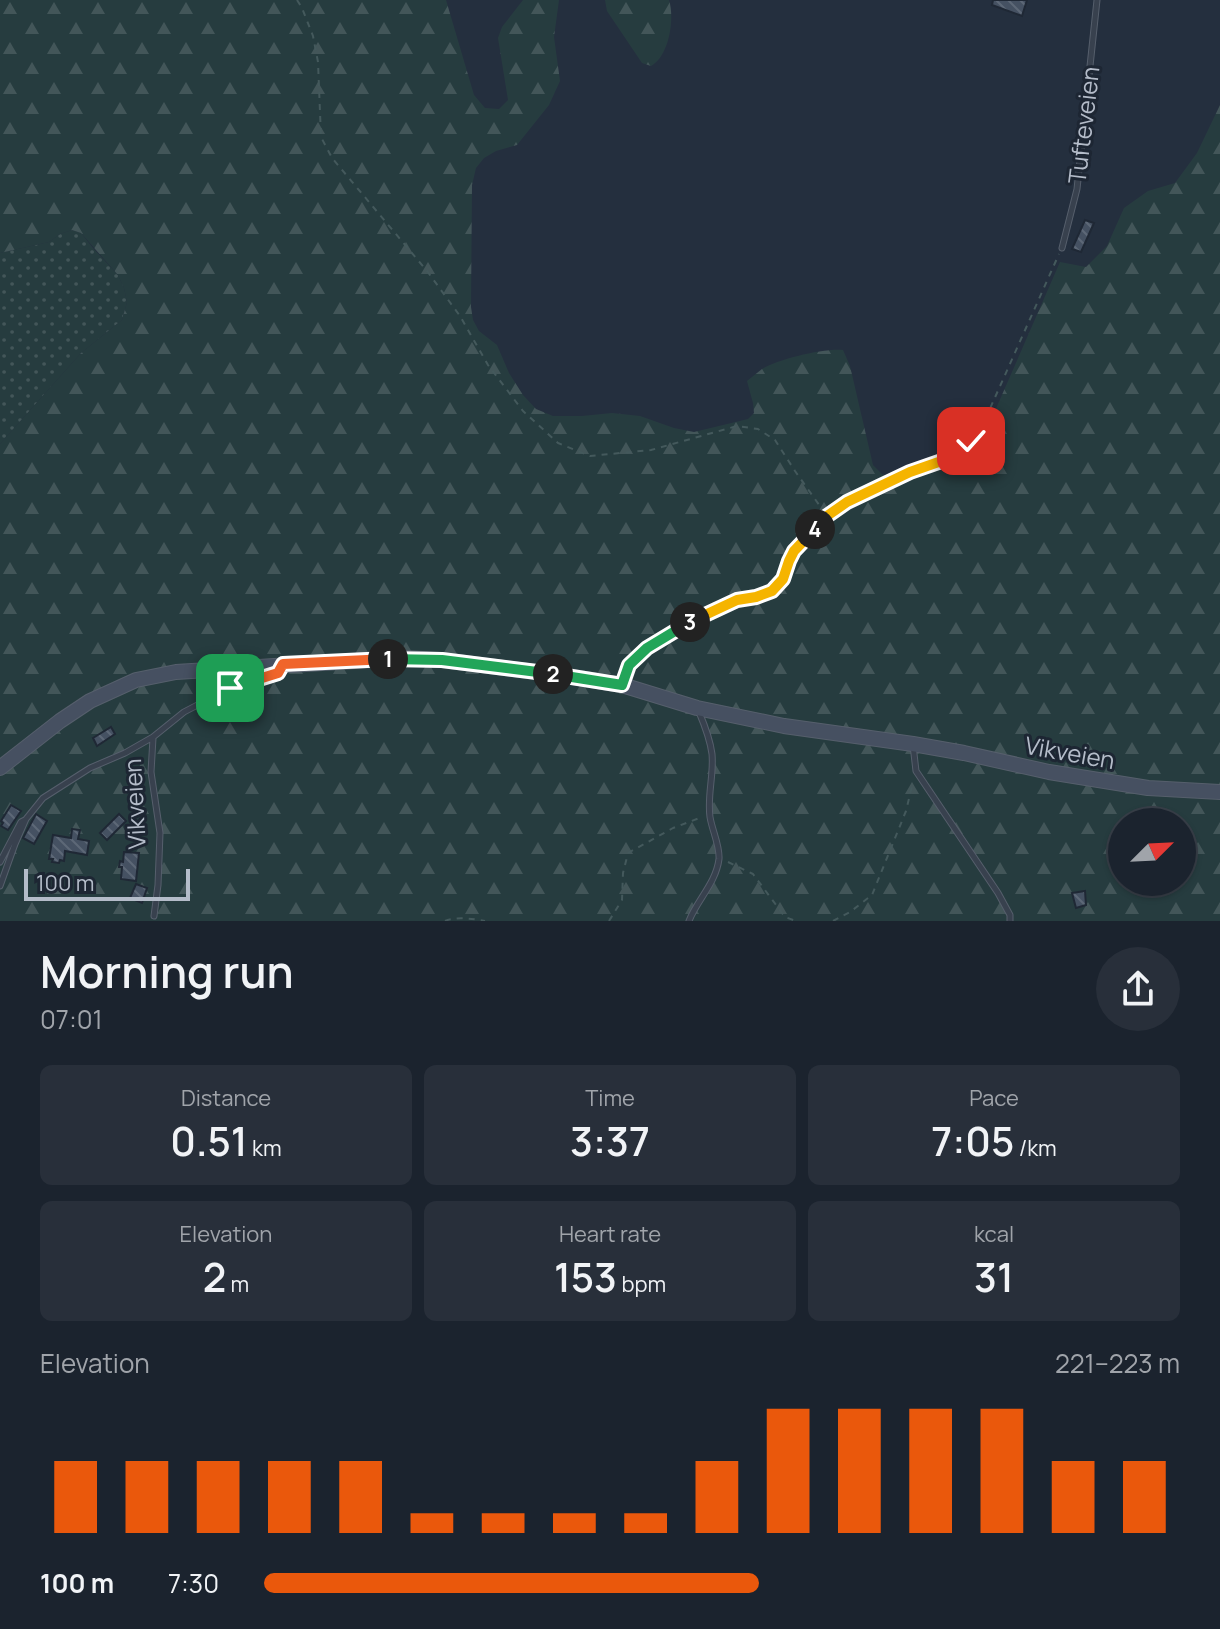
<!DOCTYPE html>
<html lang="en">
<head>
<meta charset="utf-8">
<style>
	:root { --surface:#1b232e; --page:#282f3a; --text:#f1f3f6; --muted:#a0a4aa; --line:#39404a; --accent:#ea580c }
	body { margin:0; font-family:Manrope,sans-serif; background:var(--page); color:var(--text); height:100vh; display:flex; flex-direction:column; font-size:30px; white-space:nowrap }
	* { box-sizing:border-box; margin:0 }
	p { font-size:26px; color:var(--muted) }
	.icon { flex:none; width:44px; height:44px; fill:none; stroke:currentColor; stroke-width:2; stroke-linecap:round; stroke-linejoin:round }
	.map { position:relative; height:921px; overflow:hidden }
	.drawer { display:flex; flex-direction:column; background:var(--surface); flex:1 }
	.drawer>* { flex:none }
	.needle { width:52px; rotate:66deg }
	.fabs { position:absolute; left:1108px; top:808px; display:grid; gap:16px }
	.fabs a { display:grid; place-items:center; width:88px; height:88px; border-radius:50%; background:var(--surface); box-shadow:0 2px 6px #0004,0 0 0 2px var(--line); font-size:40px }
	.scale { position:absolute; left:24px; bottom:20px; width:166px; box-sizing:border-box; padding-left:8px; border:4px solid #b4bcc9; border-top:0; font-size:22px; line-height:28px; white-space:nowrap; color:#b4bcc9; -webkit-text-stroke:6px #1d2633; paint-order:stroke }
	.pin { position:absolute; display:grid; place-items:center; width:68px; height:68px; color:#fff; margin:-34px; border-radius:16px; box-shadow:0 4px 12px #0006 }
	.km { position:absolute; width:40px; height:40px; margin:-20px; border-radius:50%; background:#222; color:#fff; font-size:22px; line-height:40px; text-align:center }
	.round { display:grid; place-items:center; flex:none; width:84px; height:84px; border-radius:42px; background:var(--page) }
	.head { display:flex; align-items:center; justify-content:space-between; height:136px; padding:0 40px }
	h1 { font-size:44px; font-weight:600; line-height:60px }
	.stats { display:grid; grid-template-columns:repeat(3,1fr); gap:12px; height:136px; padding:8px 40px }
	.stats div { display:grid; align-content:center; border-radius:12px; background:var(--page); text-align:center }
	.stats b { font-size:40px; font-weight:600 }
	.stats small { font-size:22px; font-weight:400 }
	.stats p { font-size:22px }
	.chart { height:224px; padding:16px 40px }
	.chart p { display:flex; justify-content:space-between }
	.chart svg { width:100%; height:144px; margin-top:8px; stroke:var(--accent); stroke-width:6 }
	ul { padding:0 40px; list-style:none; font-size:26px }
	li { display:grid; grid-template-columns:128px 96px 1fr; align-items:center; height:60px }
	li i { height:20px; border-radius:10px; background:var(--accent) }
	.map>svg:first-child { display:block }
	.green { fill:url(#green-dots) }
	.forest { fill:url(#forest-firs); fill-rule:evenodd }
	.building { fill:url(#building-back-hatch); stroke:#1f2835; stroke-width:2 }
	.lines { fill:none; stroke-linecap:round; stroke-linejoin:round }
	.lane-casing { stroke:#565f6c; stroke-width:7 }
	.secondary-casing { stroke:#565f6c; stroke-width:16 }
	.path { stroke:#44595c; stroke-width:2; stroke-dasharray:6 6; stroke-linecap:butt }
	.lane { stroke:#38414e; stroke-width:5 }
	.secondary { stroke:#465061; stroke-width:14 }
	.split-1-casing { stroke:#fff; stroke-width:16 }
	.split-2-casing { stroke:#fff; stroke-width:16 }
	.split-3-casing { stroke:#fff; stroke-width:16 }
	.split-4-casing { stroke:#fff; stroke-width:16 }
	.split-5-casing { stroke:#fff; stroke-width:16 }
	.split-1 { stroke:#f0652b; stroke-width:10 }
	.split-2 { stroke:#22a559; stroke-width:10 }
	.split-3 { stroke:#22a559; stroke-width:10 }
	.split-4 { stroke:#f5b400; stroke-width:10 }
	.split-5 { stroke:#f5b400; stroke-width:10 }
	.labels { text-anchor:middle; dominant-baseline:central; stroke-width:6; stroke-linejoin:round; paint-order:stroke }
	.street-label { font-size:24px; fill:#b4bcc9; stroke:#1d2633 }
</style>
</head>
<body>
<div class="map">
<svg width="1220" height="921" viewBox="0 0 1220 921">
	<defs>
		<pattern id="green-dots" width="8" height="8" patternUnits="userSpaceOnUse" patternTransform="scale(2)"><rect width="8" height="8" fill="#263c3f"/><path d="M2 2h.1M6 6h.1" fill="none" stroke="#435659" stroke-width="1.8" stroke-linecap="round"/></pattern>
		<pattern id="forest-firs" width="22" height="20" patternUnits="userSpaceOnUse" patternTransform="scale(2)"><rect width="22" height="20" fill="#263c3f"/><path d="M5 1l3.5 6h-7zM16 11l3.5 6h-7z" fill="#435659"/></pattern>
		<pattern id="building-back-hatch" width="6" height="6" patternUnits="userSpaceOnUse" patternTransform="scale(2)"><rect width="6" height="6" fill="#455162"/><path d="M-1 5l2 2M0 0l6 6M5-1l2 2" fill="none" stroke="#5d6877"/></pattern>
	</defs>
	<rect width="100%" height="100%" fill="#242f3e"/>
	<path class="green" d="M72 230 81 233 93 248 118 275 124 288 127 302 122 320 81 353 0 444V253L49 242 60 234Z"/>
	<path class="forest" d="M0 0H446L474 95 485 108 499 109 508 100 498 38 502 27 523 0H559L554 37 560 81 549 105 517 145 496 151 484 158 476 168 472 185 471 307 473 320 479 331 497 345 509 373 523 395 536 409 553 416H582L612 413 640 416 674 428 694 432 748 419 754 413 753 403 747 381C752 377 757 373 762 369 779 359 824 348 843 350L850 366 873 465 882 474 899 480 957 459 991 420 1060 262 1086 267 1107 246 1124 208 1148 191 1175 183 1197 153 1220 105V921H0V444L81 353 122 320 127 302 124 288 118 275 81 233 72 230 60 234 49 242 0 253ZM1122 822H1182V882H1122Z
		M605 0H669C675 19 669 56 651 66L642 63 607 11Z"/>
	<path class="building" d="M993 0H1027L1022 16 992 5Z
		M1085 220 1094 223 1081 252 1072 249Z
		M111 727 115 734 97 746 93 738Z
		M11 805 21 811 8 830 1 826 3 823 1 821Z
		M36 814 47 821 34 844 23 838Z
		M119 814 126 821 107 840 100 833Z
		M72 829 80 830 78 839 89 841 87 855 65 851 64 861 60 860 59 863 52 862 53 859H49L53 835 71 838Z
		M124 852 139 853 136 881 121 879 122 867H119L120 861 123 862Z
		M136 884 147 888 142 903 130 898Z
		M1085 891 1086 905 1076 908 1072 893Z"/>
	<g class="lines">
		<g class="lane-casing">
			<path id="lane" d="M1062 248 1077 189 1097 0
				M153 738 151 772 160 833 158 885 154 916
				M913 745 916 771 998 893 1010 915V921
				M0 862 21 822 25 820
				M0 886 15 844 26 819 43 798 90 768 125 753 153 737 184 712 230 688 278 673 280 668
				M689 921C697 900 716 883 719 859 720 846 712 830 710 817 707 796 714 775 712 754 710 739 705 726 699 712"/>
		</g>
		<g class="secondary-casing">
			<path id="secondary" d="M0 768 60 721 90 701 136 680 176 672 403 658 442 660 567 676 622 685 697 708 784 726 913 744 964 753 1049 772 1148 788 1220 792"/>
		</g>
		<path class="path" d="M297 0 302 8 313 36 318 62 321 137 332 158 427 271 460 316 488 365 523 411 558 443 590 456 651 450 737 426 758 429 775 440 795 471 827 516
			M626 673C635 648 710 608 736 600 748 597 761 598 772 591 787 582 785 563 795 550 805 538 818 524 830 515 853 496 883 483 911 472 924 467 939 464 951 458 965 450 975 435 984 422L1059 254
			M728 862 753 874 785 917 796 921
			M445 921C457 916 473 919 485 921
			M609 921 622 900 623 873 628 853 673 828 702 817
			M833 921 850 912 872 895 906 811 913 782"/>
		<use href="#lane" class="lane"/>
		<use href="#secondary" class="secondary"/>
	</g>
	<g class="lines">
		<g class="split-1-casing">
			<path id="split-1" d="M230 688 278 673 283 664 388 659"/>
		</g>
		<g class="split-2-casing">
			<path id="split-2" d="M388 659 442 660 553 674"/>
		</g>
		<g class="split-3-casing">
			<path id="split-3" d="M553 674 622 685 629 665 647 648 690 622"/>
		</g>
		<g class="split-4-casing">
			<path id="split-4" d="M690 622 737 600 756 597 772 591 783 579 789 561 794 551 815 529"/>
		</g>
		<g class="split-5-casing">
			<path id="split-5" d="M815 529 827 516 847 502 910 472 953 457 971 441"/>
		</g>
		<use href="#split-1" class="split-1"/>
		<use href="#split-2" class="split-2"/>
		<use href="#split-3" class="split-3"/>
		<use href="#split-4" class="split-4"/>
		<use href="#split-5" class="split-5"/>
	</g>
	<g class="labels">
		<g class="street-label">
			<text transform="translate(1083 125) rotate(-83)">Tufteveien</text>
			<text transform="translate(1070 752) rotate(10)">Vikveien</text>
			<text transform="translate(134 804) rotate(-93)">Vikveien</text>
		</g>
	</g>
</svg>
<div class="fabs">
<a><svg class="needle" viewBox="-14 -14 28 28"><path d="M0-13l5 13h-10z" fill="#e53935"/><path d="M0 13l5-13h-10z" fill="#a0a4aa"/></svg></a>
</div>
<div class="scale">100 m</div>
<div class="pin" style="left:230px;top:688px;background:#1e9e55"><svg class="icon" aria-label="arrive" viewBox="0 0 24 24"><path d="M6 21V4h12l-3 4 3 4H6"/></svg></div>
<div class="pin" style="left:971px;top:441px;background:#d93025"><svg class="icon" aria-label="check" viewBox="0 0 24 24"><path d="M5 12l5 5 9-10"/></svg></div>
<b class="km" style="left:388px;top:659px">1</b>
<b class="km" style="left:553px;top:674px">2</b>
<b class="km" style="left:690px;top:622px">3</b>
<b class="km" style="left:815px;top:529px">4</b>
</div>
<section class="drawer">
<div class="head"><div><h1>Morning run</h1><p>07:01</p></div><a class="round"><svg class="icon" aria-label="share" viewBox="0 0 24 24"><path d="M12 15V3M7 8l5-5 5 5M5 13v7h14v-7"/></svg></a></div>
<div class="stats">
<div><p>Distance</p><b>0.51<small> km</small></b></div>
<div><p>Time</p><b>3:37</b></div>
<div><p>Pace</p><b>7:05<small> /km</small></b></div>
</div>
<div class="stats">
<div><p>Elevation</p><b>2<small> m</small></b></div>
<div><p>Heart rate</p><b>153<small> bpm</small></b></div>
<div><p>kcal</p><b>31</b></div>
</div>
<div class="chart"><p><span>Elevation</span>221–223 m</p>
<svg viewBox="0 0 160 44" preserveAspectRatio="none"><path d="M5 44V22M15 44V22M25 44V22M35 44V22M45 44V22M55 44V38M65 44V38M75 44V38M85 44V38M95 44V22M105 44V6M115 44V6M125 44V6M135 44V6M145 44V22M155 44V22"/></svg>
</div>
<ul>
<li><b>100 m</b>7:30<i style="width:54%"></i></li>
</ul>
</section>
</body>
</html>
